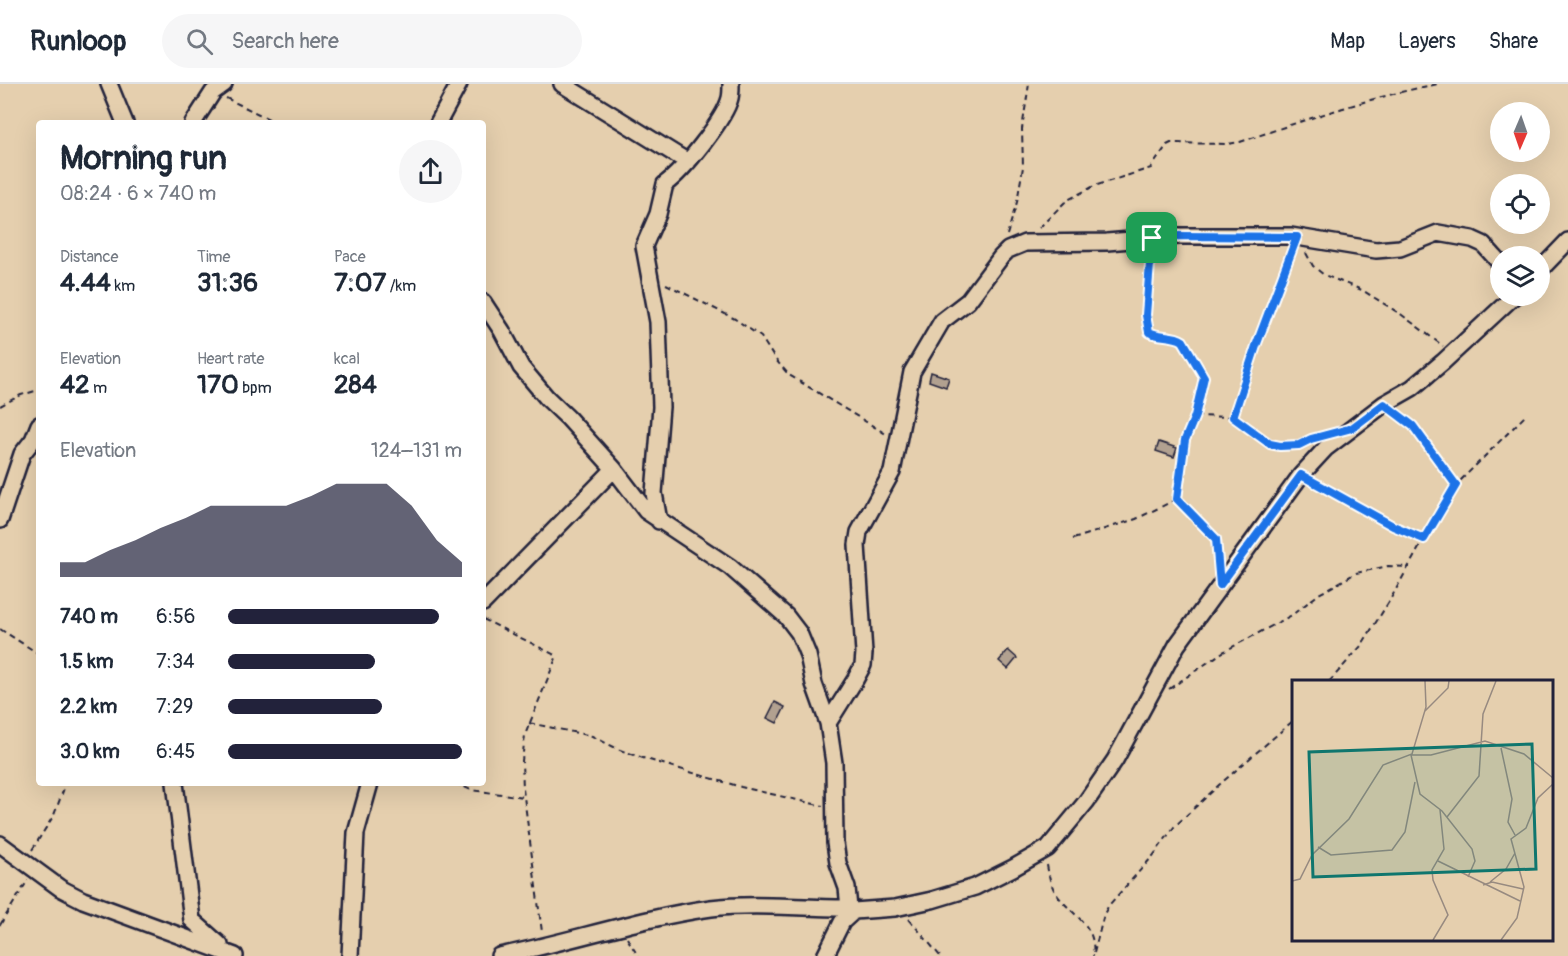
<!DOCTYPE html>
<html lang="en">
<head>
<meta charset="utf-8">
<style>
	:root { --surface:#fff; --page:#f6f6f7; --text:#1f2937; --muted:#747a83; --line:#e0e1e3; --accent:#22223b }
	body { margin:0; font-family:Pangolin,sans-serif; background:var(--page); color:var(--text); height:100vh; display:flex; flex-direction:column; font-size:22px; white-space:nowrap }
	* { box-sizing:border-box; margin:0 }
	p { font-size:20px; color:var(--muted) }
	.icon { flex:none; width:33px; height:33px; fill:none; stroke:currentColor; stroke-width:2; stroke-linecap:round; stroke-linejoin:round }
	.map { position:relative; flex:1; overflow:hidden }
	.panel { position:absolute; left:36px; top:36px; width:450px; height:666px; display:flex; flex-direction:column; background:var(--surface); border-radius:6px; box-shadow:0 6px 24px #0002 }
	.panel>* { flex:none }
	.needle { width:39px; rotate:182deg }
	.tools { position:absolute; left:1490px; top:18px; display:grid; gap:12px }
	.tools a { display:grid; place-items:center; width:60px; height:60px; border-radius:50%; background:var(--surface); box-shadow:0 6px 24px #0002; font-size:30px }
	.pin { position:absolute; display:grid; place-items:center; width:51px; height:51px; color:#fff; margin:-26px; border-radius:12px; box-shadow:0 3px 9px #0006 }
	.round { display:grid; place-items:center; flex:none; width:63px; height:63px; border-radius:32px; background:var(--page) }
	.summary { display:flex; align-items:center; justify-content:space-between; height:102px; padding:0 24px }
	h1 { font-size:33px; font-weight:700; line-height:45px }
	.stats { display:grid; grid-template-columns:repeat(3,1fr); gap:9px; height:102px; padding:6px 24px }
	.stats div { display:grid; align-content:center }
	.stats b { font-size:26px; font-weight:700 }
	.stats small { font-size:16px; font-weight:400 }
	.stats p { font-size:16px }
	.chart { height:168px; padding:12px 24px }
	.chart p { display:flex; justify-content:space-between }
	.chart svg { width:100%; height:108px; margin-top:6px; fill:var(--accent); opacity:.7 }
	ul { padding:0 24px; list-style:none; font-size:20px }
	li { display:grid; grid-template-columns:96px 72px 1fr; align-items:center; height:45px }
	li i { height:15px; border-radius:8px; background:var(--accent) }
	header { display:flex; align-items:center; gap:36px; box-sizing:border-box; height:84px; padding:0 30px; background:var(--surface); border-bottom:2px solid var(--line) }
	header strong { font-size:28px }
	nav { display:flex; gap:33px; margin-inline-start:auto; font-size:21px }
	.search { width:420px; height:54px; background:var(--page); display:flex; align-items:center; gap:15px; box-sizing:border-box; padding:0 21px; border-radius:33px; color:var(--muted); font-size:22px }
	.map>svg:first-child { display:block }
	.building { fill:#b2a190; stroke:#22223b; stroke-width:1.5 }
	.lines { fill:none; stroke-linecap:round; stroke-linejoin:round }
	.street-casing { stroke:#22223b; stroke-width:20 }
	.path { stroke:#22223b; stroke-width:2; stroke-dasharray:6 4.5; stroke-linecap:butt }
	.street { stroke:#e5cfae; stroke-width:15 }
	.route-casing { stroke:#fff; stroke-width:12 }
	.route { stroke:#1a73e8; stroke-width:8 }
	.inset-road { fill:none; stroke:#978a80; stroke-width:1.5 }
	.view { fill:#0f766e; fill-opacity:0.15; stroke:#0f766e; stroke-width:3 }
	.inset-edge { fill:none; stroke:#22223b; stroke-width:3 }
</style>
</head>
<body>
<header>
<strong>Runloop</strong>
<div class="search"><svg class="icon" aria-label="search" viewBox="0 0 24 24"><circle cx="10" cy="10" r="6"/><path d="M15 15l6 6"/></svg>Search here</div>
<nav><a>Map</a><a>Layers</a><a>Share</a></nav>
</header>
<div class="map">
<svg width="1568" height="872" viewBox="0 0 1568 872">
	<rect width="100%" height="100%" fill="#e5cfae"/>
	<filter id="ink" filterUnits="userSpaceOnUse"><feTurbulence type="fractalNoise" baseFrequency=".0167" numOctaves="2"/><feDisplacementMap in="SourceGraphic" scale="12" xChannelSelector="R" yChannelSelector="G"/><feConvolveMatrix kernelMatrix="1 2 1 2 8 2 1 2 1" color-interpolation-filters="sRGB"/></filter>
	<g filter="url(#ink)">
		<path class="building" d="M931 288 949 294 946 303 929 297Z
			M1159 358 1177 364 1174 373 1156 367Z
			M1008 566 1017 574 1008 585 999 577Z
			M775 618 785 623 777 639 767 634Z"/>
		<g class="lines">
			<g class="street-casing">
				<path id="street" d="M109 0 125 39
					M562 0 688 78
					M193 39 213 8 224 0
					M438 39 459 0
					M1539 187 1568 157
					M483 218 502 247 521 283 547 314 568 334 614 385 646 427 730 483 786 532 799 549 808 571 814 600 828 639 834 679 835 759 838 779 847 804 849 824
					M0 436 22 370 33 356 39 341
					M659 437 654 409 661 323 658 238 644 162 658 130 665 100C683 87 725 35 730 14 731 10 731 4 731 0
					M483 519 614 385
					M828 639 855 596 863 581 864 569 857 461 859 448 892 388 912 288 942 237 968 217 1001 173 1008 166 1025 159 1107 158 1179 152H1291L1376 166 1400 164 1438 149 1472 155 1483 160 1500 179
					M175 699 192 836 220 861
					M0 760 60 804 83 816 235 872
					M350 872 356 749 370 699
					M499 872C570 858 639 834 711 824 752 819 806 824 849 824L854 827
					M825 872 842 838 854 827 895 824 932 816 975 803 1013 784 1048 764 1086 718 1115 676 1177 561 1301 391 1326 364 1384 320 1412 304 1443 278 1514 212"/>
			</g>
			<path class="path" d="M226 14 277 39
				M1039 144 1066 117 1094 102 1151 84 1167 61 1171 59 1228 60 1240 58C1305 36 1370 13 1438 0
				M1007 151 1017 118 1023 83 1022 45 1029 0
				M1150 169C1149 184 1140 240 1151 249 1157 254 1174 251 1183 257L1204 293 1195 332 1185 356 1177 415 1182 422 1213 452 1216 455 1218 480
				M1306 169 1313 182 1324 191 1362 206 1402 231 1443 262
				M666 200 735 235 761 253 775 275 789 291 886 350
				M0 322 21 311 39 306
				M1395 329 1413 342 1456 401
				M1195 332 1233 333 1270 360 1280 362 1299 361 1316 354
				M1233 333 1256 262 1292 166
				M1314 398 1393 442 1423 455
				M1073 455 1136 435 1177 415
				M483 535 555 571 556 574 525 651 522 677 523 705 542 848
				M0 545 39 570
				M1329 598 1361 562 1390 516 1439 428 1456 401 1526 331
				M1169 605 1223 568 1292 531 1319 510 1356 489 1388 482 1410 483
				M529 639 592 652 620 666 646 675 741 703 823 722
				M455 699 471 706 524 713
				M32 766 54 731 66 699
				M1047 781C1049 793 1051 803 1058 812 1074 833 1097 841 1093 872
				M909 835 940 872
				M0 841 28 796
				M627 854 638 872
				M1094 869 1104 830 1109 821 1153 772 1174 743 1219 701 1294 636"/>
			<use href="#street" class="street"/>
		</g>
	</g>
	<g class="lines" filter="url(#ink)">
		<g class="route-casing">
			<path id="route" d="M1179 152 1297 153 1256 262 1233 333 1270 360 1280 362 1299 361 1311 355 1352 344 1384 320 1413 342 1456 401 1424 455 1393 442 1301 391 1220 501 1216 455 1177 415 1185 356 1195 332 1204 293 1183 257C1173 250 1159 254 1149 248L1146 231 1152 154Z"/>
		</g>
		<use href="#route" class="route"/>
	</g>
	<g transform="translate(1292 596)">
		<rect width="261" height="261" fill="#e5cfae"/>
		<path class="inset-road" d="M133 31 156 8 157 1M209 68 220 119 216 142 223 155M119 75H139L193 61 232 74 261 98M119 75 128 114 150 131 180 169 183 181 176 197M155 137 187 96 191 34 204 1M26 167 39 175 100 170 113 152 123 102M146 181 228 221M0 201 8 199 20 175 57 139 91 85 120 74 134 27 133 1M198 202 214 189 223 173M191 205 200 202 231 209M141 260 156 235 141 200 140 190 152 169 148 130M209 260 225 238 232 207 219 159 234 148 246 118 261 104"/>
		<path class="view" d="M240 64 244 189 21 197 17 72Z"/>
		<rect width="261" height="261" class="inset-edge"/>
	</g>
</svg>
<div class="tools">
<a><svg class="needle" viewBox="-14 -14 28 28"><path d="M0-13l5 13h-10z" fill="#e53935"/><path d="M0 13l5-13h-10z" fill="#747a83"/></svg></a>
<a><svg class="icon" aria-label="locate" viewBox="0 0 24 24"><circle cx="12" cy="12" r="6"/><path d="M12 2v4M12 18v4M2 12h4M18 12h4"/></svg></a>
<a><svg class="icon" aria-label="layers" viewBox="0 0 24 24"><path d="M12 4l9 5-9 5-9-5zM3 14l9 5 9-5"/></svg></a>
</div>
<div class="pin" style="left:1152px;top:154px;background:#1e9e55"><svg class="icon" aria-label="arrive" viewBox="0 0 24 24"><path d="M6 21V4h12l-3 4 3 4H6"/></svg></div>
<section class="panel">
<div class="summary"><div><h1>Morning run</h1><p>08:24 · 6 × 740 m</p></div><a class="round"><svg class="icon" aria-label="share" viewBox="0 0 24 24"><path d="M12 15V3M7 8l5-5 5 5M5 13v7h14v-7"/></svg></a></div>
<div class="stats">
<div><p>Distance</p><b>4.44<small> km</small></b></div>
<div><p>Time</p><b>31:36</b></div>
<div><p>Pace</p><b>7:07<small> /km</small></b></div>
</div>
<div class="stats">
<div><p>Elevation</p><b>42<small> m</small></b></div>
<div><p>Heart rate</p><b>170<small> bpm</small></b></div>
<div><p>kcal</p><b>284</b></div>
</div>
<div class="chart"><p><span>Elevation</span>124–131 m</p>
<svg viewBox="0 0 160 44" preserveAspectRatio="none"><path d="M0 44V38L10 38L20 33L30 29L40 24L50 20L60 15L70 15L80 15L90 15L100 11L110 6L120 6L130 6L140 15L150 29L160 38V44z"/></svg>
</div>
<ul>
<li><b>740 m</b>6:56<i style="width:90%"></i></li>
<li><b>1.5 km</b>7:34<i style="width:63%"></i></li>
<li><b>2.2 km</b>7:29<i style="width:66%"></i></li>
<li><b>3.0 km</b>6:45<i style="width:100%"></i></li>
</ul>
</section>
</div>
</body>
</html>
